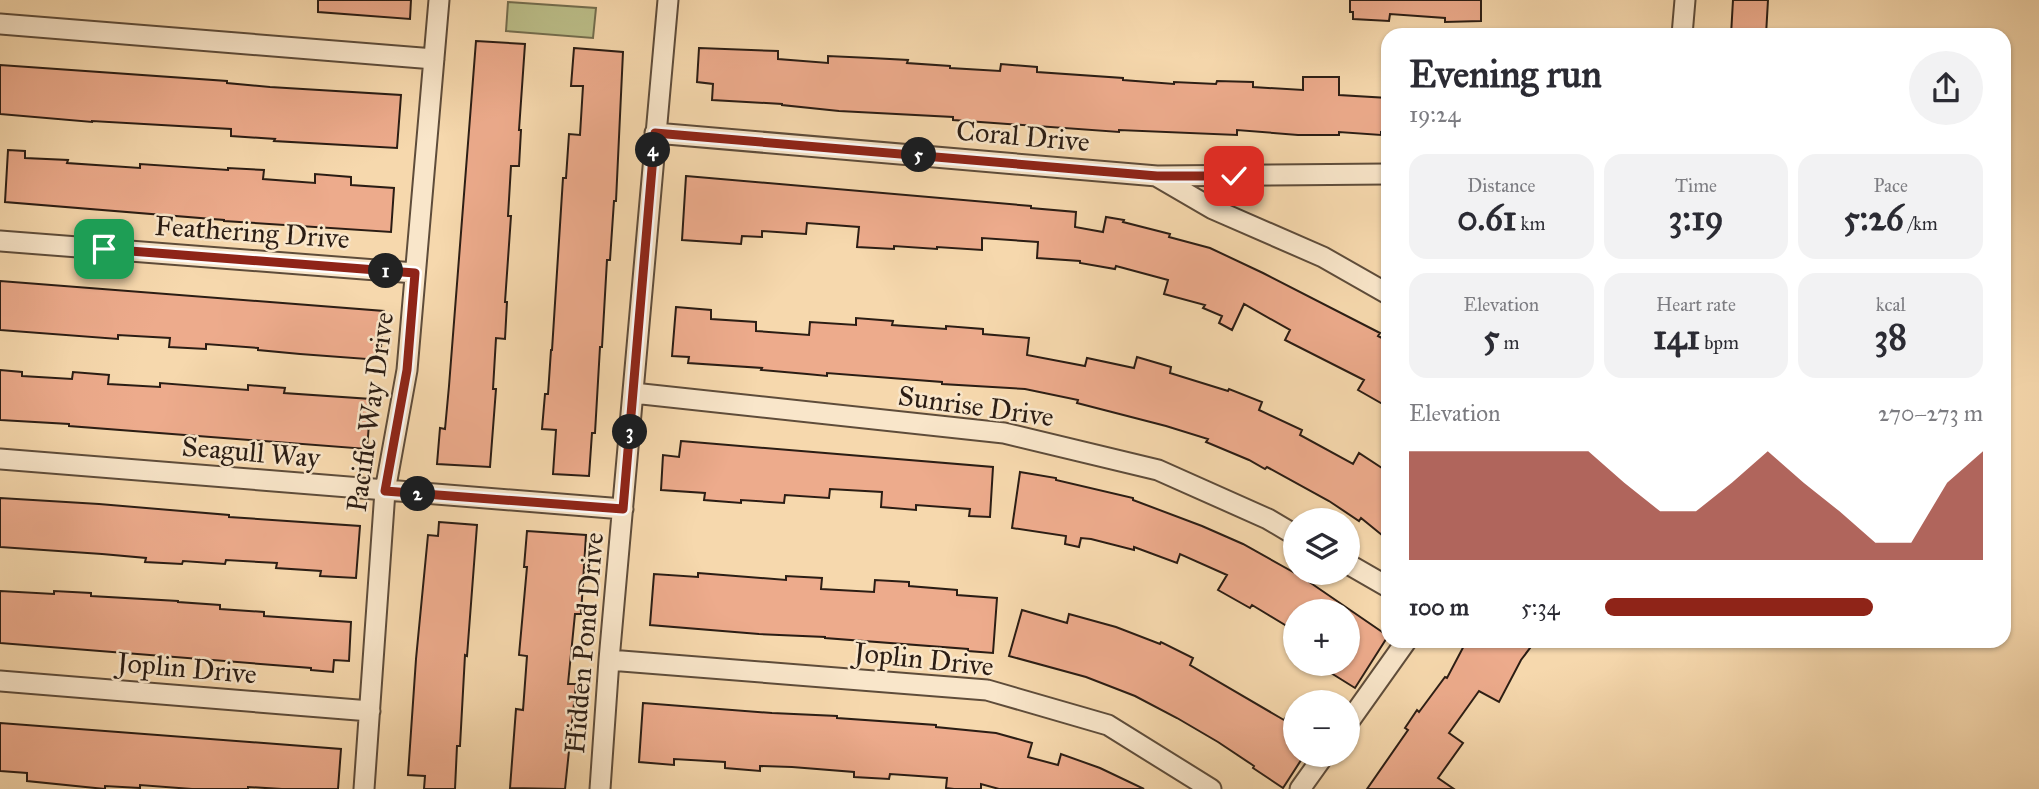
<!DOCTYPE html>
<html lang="en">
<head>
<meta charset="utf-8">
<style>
	:root { --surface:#fff; --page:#f2f2f3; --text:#2b2b33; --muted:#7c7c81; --accent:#8f2418 }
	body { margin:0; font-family:"IM FELL Great Primer",serif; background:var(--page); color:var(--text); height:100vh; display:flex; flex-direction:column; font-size:26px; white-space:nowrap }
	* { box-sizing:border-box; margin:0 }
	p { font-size:23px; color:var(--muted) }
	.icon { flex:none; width:38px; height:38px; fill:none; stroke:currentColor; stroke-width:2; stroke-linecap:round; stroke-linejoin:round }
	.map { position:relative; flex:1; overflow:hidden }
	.panel { position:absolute; left:1381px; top:28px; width:630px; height:620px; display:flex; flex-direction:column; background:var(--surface); border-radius:21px; box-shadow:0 2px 5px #0004 }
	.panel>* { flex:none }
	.tools { position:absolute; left:1283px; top:508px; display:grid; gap:14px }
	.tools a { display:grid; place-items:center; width:77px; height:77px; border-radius:50%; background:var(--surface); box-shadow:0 2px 5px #0004; font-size:35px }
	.pin { position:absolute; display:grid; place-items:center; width:60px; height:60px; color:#fff; margin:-30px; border-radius:14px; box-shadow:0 4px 10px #0006 }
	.km { position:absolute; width:35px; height:35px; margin:-18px; border-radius:50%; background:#222; color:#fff; font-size:19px; line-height:35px; text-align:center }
	.round { display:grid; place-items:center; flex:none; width:74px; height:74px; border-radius:37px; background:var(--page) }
	.headline { display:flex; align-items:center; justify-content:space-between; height:119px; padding:0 28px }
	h1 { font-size:38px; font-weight:700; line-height:52px }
	.metrics { display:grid; grid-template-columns:repeat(3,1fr); gap:10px; height:119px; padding:7px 28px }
	.metrics div { display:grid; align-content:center; border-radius:18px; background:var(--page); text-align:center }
	.metrics b { font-size:35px; font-weight:700 }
	.metrics small { font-size:19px; font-weight:400 }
	.metrics p { font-size:19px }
	.chart { height:196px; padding:14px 28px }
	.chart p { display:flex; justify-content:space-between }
	.chart svg { width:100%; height:126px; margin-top:7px; fill:var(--accent); opacity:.7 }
	ul { padding:0 28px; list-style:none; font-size:23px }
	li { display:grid; grid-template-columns:112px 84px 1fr; align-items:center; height:52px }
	li i { height:18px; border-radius:9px; background:var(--accent) }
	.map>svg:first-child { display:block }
	.green { fill:#bcbf8a; stroke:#746e4f; stroke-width:2 }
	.building { fill:#edab8c; stroke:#2b1d14; stroke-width:2 }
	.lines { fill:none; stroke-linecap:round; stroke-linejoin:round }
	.minor-casing { stroke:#5e4c3a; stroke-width:23 }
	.minor { stroke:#f9e6ca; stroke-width:19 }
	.route-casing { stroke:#fff; stroke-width:14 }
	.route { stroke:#8f2418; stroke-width:9 }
	.labels { text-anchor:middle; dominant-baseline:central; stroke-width:5; stroke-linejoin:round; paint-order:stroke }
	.street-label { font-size:28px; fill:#2b1d14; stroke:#f9e6ca }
</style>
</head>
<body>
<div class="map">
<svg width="2039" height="789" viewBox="0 0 2039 789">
	<rect width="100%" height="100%" fill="#f6d8ad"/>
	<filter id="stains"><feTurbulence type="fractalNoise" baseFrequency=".00286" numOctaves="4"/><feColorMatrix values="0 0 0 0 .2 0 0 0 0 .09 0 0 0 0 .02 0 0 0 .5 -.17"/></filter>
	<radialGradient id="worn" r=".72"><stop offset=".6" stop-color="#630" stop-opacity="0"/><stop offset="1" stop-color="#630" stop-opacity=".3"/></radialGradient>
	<path class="green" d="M508 2 596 8 593 38 506 31Z"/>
	<path class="building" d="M318 0H411L410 19 318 12Z
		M1350 0H1481V21L1445 22V18L1390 14 1389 21 1353 19V12H1350Z
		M1733 0H1768L1766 35H1731Z
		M476 41 525 44 519 130H521L519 166H511L508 216H511L505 302H507L505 339 496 338 493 389H496L490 467 437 464 440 428 445 429 449 386Z
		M574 48 623 52 616 201H614L610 260H607L602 347H600L595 433H592L589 476 553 474 556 430 542 429 545 394H548L551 350H552L563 178H566L569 134 580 135 583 86H571Z
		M699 48 778 51V59L828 63V56L871 58 908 60 907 63 950 66V68L1000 71 1001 64 1037 67V72L1123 78V80L1174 84V82L1216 84 1217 81 1253 82V87L1303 90V77H1339V95L1388 98V132H1381V135L1339 132V135H1298L1237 130V135L1119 130V132L953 120V117L839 111 782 105V104L712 100 713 84 697 82Z
		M0 65 227 81V83L270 87 401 95 397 148 274 141 275 139 231 136V129L92 121V122L0 114Z
		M8 150 25 151V158L68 160 67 163 140 168V164L228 170V168L264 170 263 179 315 183V174L351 177V185L394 188 391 232 224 221V220L5 202Z
		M686 176 1031 206V208L1076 212 1075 227 1103 232 1106 217 1124 220 1123 222 1170 234 1169 237 1210 248 1263 273 1380 333 1378 336 1388 341V407L1358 390 1364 380 1285 340 1290 330 1244 304 1232 330 1219 323 1222 316 1203 308 1205 305 1164 294 1168 280 1116 266 1115 269 1080 263V261L1037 258 1038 242 982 238V250L937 247V249L894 246V249L857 247 859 227 807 223 806 234 762 231V237L742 236 741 244 682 240Z
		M0 281 384 311 380 360 300 354 258 350V348L206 344V349L169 347 170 338 118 335V339L0 330Z
		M676 307 711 310V319L756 322V331L809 335 810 322 856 325V318L893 321 892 325 946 329V326L983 329V334L1029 338 1027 355 1085 366 1087 358 1134 368 1137 357 1171 367 1170 373 1228 391 1229 389 1262 402 1259 410 1302 430 1300 435 1353 464 1359 453 1388 472V540L1361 518 1359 521 1329 501 1267 467 1265 469 1249 460 1206 442 1208 439 1166 426 1077 403 1078 400 1025 389 942 384V382L827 373V376L807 374 761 370 762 368 688 363 689 357 672 356Z
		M0 370 22 372V376L72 379 73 372 109 375 108 384 160 387V383L248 390V385L285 388 284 393 371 399 367 449 69 426V424L0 420Z
		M681 441 993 467 990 517 969 516 970 509 916 505V510L881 507 882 492 830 489 829 498 785 495 784 503 741 500V503L704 500 705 493 661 490 663 455 679 457Z
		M1020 472 1056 478V480L1133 498V500L1202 526 1243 544 1302 577 1388 636 1355 688 1315 663H1348V611H1295V631L1252 605 1250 608 1218 590 1227 575 1180 554 1177 563 1134 547V550L1091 539 1081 538 1079 547 1065 544 1066 536 1012 528Z
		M0 498 99 504 229 515V517L360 526 356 578 320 576 321 571 276 568 277 563 226 560 225 564 183 561 182 564 145 562 146 558 102 554 0 547Z
		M439 522 477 525 467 656 465 655 460 746H457L455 789H424L425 776 408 775 416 659 428 535 438 536Z
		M527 531 586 535 581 614H575L568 684H576L565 789 510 788 516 709 523 710 527 656 519 655 527 567H524Z
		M698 573 786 580V576L822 578 821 589 874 592 875 580 909 582V586L957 590V595L997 598 993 653 968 651V649L825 638V637L759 634 650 625 654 574 698 577Z
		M0 591 54 594V591L91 593V596L178 601V602L220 605V609L264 612V616L351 622 349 661 334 660 333 672 311 670V668L0 643Z
		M1022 610 1067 623 1069 614 1116 627 1160 644 1161 642 1193 658 1190 665 1284 720 1295 704V754H1305L1283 788 1253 768 1254 766 1218 742 1177 718 1135 696 1086 677 1009 656Z
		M1467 640H1536L1521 660 1499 702 1479 691 1449 733 1463 743 1438 778 1454 789H1367L1408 730 1405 728 1417 710 1419 712 1445 677 1447 678Z
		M643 703 772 713 837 716V718L936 725V727L996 733 1032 743 1028 757 1058 765 1061 754 1100 768 1144 789H999L981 784V789H954L946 788 947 778 890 774 889 779 854 777V772L792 767 760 766V771L725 768V762L674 759V765L639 762Z
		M0 723 341 749 338 789H282L248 787V789H192L140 785V788L105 786V789L27 781V773L0 771Z"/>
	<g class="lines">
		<g class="minor-casing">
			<path id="minor" d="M0 24 434 59
				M1682 35 1685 0
				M655 133 1157 176 1388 174
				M1158 177 1213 209 1323 257 1388 294
				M0 241 415 273
				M633 393 1004 433 1158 470 1268 519 1295 535
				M0 459 623 509
				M1348 564 1388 587
				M609 660 987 690 1108 725 1211 789
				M0 681 370 711
				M1348 723 1407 640
				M364 789 385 491 407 370 439 0
				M600 789 609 660 668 0
				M1300 789 1325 754"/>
		</g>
		<use href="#minor" class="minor"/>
	</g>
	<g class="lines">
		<g class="route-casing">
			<path id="route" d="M104 249 415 273 407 370 385 491 623 509 655 133 1157 176H1234"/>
		</g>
		<use href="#route" class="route"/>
	</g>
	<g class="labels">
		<g class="street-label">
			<text transform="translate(1023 136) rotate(5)">Coral Drive</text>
			<text transform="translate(252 232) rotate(4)">Feathering Drive</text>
			<text transform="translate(976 406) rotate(8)">Sunrise Drive</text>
			<text transform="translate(370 412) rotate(-82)">Pacific Way Drive</text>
			<text transform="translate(251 452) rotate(5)">Seagull Way</text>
			<text transform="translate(584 643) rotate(-85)">Hidden Pond Drive</text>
			<text transform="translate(924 659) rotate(6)">Joplin Drive</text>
			<text transform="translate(187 668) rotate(5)">Joplin Drive</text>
		</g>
	</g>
	<rect width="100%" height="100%" filter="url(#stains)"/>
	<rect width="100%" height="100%" fill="url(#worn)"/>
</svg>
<div class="tools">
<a><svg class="icon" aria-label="layers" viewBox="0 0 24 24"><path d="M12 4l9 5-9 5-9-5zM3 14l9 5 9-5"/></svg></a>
<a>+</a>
<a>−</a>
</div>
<div class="pin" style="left:104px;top:249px;background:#1e9e55"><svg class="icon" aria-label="arrive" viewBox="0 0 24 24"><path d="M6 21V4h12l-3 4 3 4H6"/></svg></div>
<div class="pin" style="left:1234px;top:176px;background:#d93025"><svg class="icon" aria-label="check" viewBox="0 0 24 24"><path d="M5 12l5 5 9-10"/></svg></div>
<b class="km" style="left:386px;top:271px">1</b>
<b class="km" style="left:418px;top:494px">2</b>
<b class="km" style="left:630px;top:432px">3</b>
<b class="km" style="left:653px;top:150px">4</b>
<b class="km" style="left:919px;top:155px">5</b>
<section class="panel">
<div class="headline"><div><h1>Evening run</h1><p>19:24</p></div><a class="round"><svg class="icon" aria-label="share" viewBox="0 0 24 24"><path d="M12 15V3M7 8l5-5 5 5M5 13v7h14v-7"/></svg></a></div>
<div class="metrics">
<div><p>Distance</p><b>0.61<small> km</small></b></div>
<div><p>Time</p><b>3:19</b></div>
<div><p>Pace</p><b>5:26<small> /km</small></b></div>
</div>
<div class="metrics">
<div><p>Elevation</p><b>5<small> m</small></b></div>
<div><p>Heart rate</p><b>141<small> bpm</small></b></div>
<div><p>kcal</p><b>38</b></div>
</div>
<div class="chart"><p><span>Elevation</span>270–273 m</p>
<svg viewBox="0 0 160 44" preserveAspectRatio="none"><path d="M0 44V6L10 6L20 6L30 6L40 6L50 6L60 17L70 27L80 27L90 17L100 6L110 17L120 27L130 38L140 38L150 17L160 6V44z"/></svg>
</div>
<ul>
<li><b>100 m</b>5:34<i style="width:71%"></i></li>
</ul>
</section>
</div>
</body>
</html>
